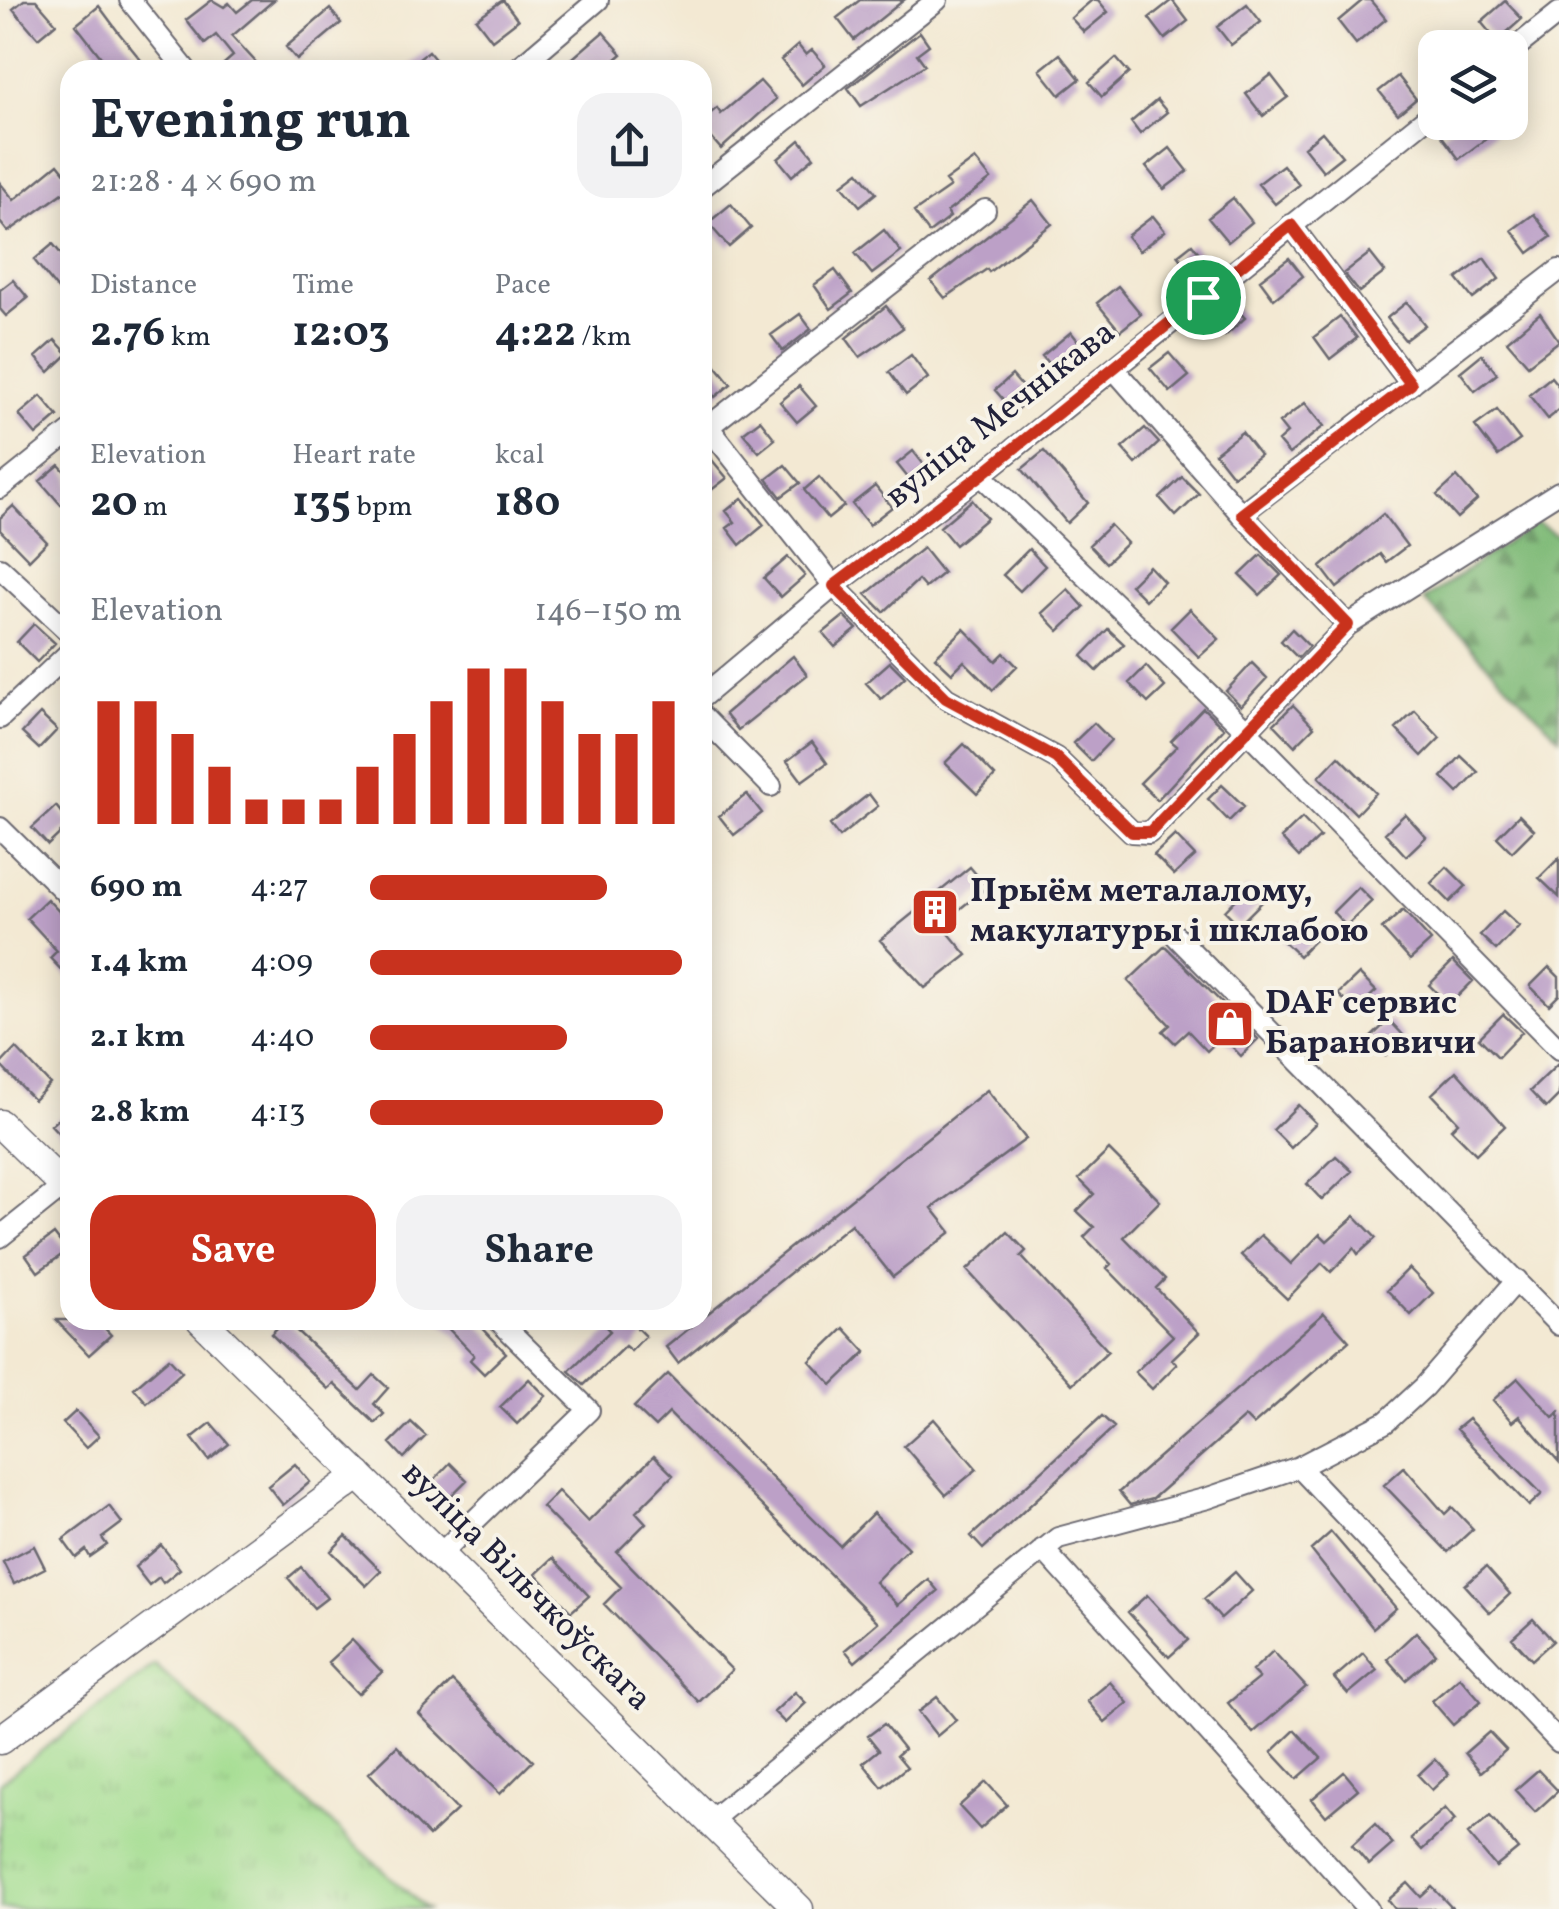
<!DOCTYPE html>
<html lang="en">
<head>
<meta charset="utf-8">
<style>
	:root { --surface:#fff; --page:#f2f2f3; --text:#1f2937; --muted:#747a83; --accent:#c8321e }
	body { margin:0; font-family:Vollkorn,serif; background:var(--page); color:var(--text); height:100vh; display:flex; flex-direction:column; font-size:38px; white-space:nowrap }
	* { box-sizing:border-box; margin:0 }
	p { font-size:32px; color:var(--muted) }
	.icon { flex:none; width:55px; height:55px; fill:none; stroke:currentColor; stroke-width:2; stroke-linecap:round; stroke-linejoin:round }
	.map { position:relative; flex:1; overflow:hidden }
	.side { position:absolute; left:60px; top:60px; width:652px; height:1270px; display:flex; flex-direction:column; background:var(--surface); border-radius:30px; box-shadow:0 5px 25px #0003 }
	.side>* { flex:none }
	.buttons { position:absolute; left:1418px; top:30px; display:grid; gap:20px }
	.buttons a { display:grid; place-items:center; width:110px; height:110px; border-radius:20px; background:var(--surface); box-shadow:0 5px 25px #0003; font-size:50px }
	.pin { position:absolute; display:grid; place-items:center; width:85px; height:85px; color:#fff; margin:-42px; border:5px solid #fff; border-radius:50%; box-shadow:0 2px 10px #0007 }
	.round { display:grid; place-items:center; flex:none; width:105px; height:105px; border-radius:30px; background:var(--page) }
	.head { display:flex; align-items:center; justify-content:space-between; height:170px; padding:0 30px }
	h1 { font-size:55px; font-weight:700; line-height:75px }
	.stats { display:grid; grid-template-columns:repeat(3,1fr); gap:15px; height:170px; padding:10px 30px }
	.stats div { display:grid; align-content:center }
	.stats b { font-size:42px; font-weight:700 }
	.stats small { font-size:28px; font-weight:400 }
	.stats p { font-size:28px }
	.chart { height:280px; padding:20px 30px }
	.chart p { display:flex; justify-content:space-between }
	.chart svg { width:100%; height:180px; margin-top:10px; stroke:var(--accent); stroke-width:6 }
	.button { display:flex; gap:20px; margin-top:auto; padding:20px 30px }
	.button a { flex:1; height:115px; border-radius:30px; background:var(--accent); color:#fff; font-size:40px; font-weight:700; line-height:115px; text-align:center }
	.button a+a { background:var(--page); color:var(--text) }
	ul { padding:0 30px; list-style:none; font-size:32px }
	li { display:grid; grid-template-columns:160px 120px 1fr; align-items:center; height:75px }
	li i { height:25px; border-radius:12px; background:var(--accent) }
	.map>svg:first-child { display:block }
	.grass { fill:url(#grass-tufts); stroke:#628066; stroke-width:2.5 }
	.forest { fill:url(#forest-firs); stroke:#526f5a; stroke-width:2.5 }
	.building { fill:#bca0c7 }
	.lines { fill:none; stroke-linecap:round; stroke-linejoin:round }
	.street-casing { stroke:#6b6870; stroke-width:24 }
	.secondary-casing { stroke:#6b6870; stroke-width:31 }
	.street { stroke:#fff; stroke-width:20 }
	.secondary { stroke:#fff; stroke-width:28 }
	.route-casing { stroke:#fff; stroke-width:20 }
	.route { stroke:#c8321e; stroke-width:12 }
	.labels { text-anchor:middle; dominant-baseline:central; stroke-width:8; stroke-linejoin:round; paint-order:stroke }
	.street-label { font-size:35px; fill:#22223b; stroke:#f7f3e8 }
	.poi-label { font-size:35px; font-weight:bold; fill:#22223b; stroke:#f7f3e8; text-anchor:start }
</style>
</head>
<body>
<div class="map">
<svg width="1559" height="1909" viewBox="0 0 1559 1909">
	<defs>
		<pattern id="grass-tufts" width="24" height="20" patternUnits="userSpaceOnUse" patternTransform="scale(2.5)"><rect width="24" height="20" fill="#a3dd90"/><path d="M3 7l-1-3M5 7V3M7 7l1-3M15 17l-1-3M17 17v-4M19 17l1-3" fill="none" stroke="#8cbd7d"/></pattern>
		<pattern id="forest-firs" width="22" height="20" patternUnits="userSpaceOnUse" patternTransform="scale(2.5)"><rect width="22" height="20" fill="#82bc7a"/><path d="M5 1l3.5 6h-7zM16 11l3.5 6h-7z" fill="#6a9865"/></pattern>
	</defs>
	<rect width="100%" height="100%" fill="#f7f3e8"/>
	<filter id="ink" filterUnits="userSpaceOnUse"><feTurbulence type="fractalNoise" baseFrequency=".01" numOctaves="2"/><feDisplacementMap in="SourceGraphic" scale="20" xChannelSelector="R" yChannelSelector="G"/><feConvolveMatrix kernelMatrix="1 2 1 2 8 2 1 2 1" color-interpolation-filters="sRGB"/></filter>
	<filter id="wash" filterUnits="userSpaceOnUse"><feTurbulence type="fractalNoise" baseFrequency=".0048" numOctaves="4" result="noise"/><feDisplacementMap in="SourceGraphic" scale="40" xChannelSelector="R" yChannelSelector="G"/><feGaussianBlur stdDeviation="2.25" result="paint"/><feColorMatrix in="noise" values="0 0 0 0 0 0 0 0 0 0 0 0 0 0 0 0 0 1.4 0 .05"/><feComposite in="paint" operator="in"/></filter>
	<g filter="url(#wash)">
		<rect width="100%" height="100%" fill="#f3e9d3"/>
		<path class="grass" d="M155 1665 424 1907 427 1909H0V1782Z"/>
		<path class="forest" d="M1536 522 1559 536V737L1424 600Z"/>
		<g id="blocks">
			<path class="building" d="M24 0H36L56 23 38 38 13 9Z
				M212 0 224 7 229 3 237 12 252 0H274L232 36 263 70H217L233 56 216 35 205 44 186 20Z
				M503 0 518 20 492 40 476 19Z
				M860 0H904L854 40 837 18Z
				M1092 0H1098L1108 12 1084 32 1071 18Z
				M1172 0 1188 21 1165 39 1149 18Z
				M1363 0H1370L1386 19 1356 44 1338 21Z
				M1505 1 1522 19 1497 41 1481 22Z
				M1247 4 1261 22 1231 45 1217 27Z
				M99 6 119 33 149 70H111L76 25Z
				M330 9 341 23 297 60 286 47Z
				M603 32 622 54 603 70H559Z
				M920 32 929 45 917 54 925 65 861 106 848 88Z
				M798 45 806 55 812 50 825 65 802 85 781 60Z
				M428 51 444 70H404Z
				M1060 54 1080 79 1060 95 1040 70Z
				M1116 58 1129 73 1102 97 1089 82Z
				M1271 75 1288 97 1263 116 1246 94Z
				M1398 76 1416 99 1398 114 1379 91Z
				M760 81 776 99 721 149 702 127V120L717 108 721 114Z
				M1157 100 1167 112 1140 134 1131 122Z
				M1457 122H1486L1494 133 1459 159 1441 135Z
				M1322 132 1342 156 1323 171 1304 147Z
				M800 140 814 157 792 176 778 159Z
				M1170 148 1188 171 1164 189 1146 167Z
				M975 159 991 179 947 212 950 217 929 233 914 212 950 187 945 181Z
				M58 164 70 179V188L8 232 0 222V183L14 200Z
				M1283 165 1299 185 1275 204 1258 184Z
				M859 172 876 193 860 206 842 185Z
				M1233 198 1252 222 1228 242 1208 218Z
				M1033 200 1052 224 989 272 987 269 945 298 931 281Z
				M731 204 751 228 729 247 708 223Z
				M1534 214 1551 237 1529 253 1512 230Z
				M1153 216 1165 231 1139 251 1127 236Z
				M884 230 901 252 872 274 855 253Z
				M53 244 70 265V281L59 291 34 260Z
				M1192 244 1207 263 1192 274 1178 255Z
				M1370 253 1385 272 1359 292 1344 273Z
				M1289 258 1303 276 1274 299 1260 280Z
				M1484 258 1499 279 1473 299 1457 279Z
				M835 270 852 293 831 309 814 285Z
				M13 280 28 298 6 316 0 309V290Z
				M1118 286 1141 314 1120 331 1097 303Z
				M1229 301 1245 318 1225 336 1210 318Z
				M1407 302 1425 325 1405 340 1387 318Z
				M886 306 903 328 860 357 846 338Z
				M1540 313 1559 341 1528 365 1507 341Z
				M800 314 811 329 783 351 771 335Z
				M1340 317 1357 338 1330 359 1314 337Z
				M1071 332 1087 352 1059 376 1042 356Z
				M55 340 68 354 49 372 36 357Z
				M1169 353 1189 376 1170 392 1150 368Z
				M1482 354 1497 374 1475 391 1460 372Z
				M911 355 928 378 906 395 889 372Z
				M714 363 731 384 715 397 702 382V373Z
				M1012 375 1031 397 1014 412 995 390Z
				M1551 377 1559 387V410L1548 419 1529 395Z
				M799 386 816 406 797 422 780 402Z
				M41 396 58 416 36 435 19 415Z
				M1305 403 1324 426 1289 454 1278 441 1287 433 1279 423Z
				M1497 410 1520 440 1498 456 1475 426Z
				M760 420 775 439 759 452 743 433Z
				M1145 428 1159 443 1136 464 1122 448Z
				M1242 432 1260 455 1233 476 1215 453Z
				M702 448 727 478 710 491 702 481Z
				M913 451 933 476 917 489 897 464Z
				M1044 451 1088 503 1067 523 1022 469Z
				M59 465 70 477V497L61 505 40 481Z
				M785 465 800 483 781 497 767 479Z
				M819 477 844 506 828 519 804 490Z
				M1182 477 1199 494 1176 516 1160 498Z
				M1457 477 1477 500 1457 518 1437 495Z
				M875 486 892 507 869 525 852 504Z
				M742 498 764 525 740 545 727 528 735 522 726 511Z
				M972 500 987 518 955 545 940 527Z
				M13 506 47 542 29 560 0 530V518Z
				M1383 514 1407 546 1386 562 1380 554 1337 588 1321 567Z
				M1110 525 1127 543 1106 563 1089 545Z
				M923 548 943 573 925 588 918 580 884 612 866 594Z
				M1029 549 1045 566 1020 591 1003 575Z
				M1261 555 1281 575 1260 595 1240 575Z
				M788 557 805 576 781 597 764 578Z
				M1149 566 1164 582 1145 600 1130 585Z
				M1068 589 1084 607 1059 631 1042 613Z
				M1190 609 1219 639 1199 657 1171 628Z
				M844 616 857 629 835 647 823 633Z
				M34 624 55 643 37 662 17 642Z
				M964 629 996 661 1004 653 1017 666 993 690 964 661 952 673 935 657Z
				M1108 629 1124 644 1097 671 1082 656Z
				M1292 629 1309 646 1298 658 1281 641Z
				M793 656 807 675 738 730 725 714Z
				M890 662 905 677 881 699 866 683Z
				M1252 663 1267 678 1241 706 1226 691Z
				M1146 666 1165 687 1148 703 1129 683Z
				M1293 705 1314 727 1295 746 1274 724Z
				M1203 708 1224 728 1157 800 1140 783 1177 746 1171 741Z
				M1415 711 1440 738 1422 756 1396 729Z
				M40 714 57 730 39 749 22 733Z
				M1094 723 1111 740 1091 761 1073 743Z
				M812 742 827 763 802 781 787 761Z
				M964 744 995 776 977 794 945 763Z
				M1339 756 1376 793 1356 814 1319 777Z
				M1461 756 1478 772 1458 793 1442 777Z
				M1222 785 1244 806 1229 821 1208 799Z
				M747 794 762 813 734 835 719 816Z
				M869 794 878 806 839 837 830 825Z
				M56 806 70 824 48 845 32 828Z
				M1405 814 1426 837 1406 856 1385 833Z
				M1519 815 1534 830 1512 852 1497 837Z
				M1302 818 1320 837 1299 857 1281 838Z
				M1175 835 1195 856 1174 875 1154 855Z
				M1559 858V897L1539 878Z
				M970 867 987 887 941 924 967 955 925 988 880 940Z
				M1447 867 1466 886 1450 902 1431 883Z
				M1358 887 1372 901 1346 926 1333 912Z
				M1247 888 1262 902 1239 925 1225 911Z
				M47 899 70 923V979L50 958 57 951 27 918Z
				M1403 910 1431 941 1410 960 1382 929Z
				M1503 911 1519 926 1496 950 1480 935Z
				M1301 920 1318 937 1299 956 1281 939Z
				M1165 946 1258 1039 1241 1056 1222 1036 1207 1051 1188 1031 1175 1043 1163 1031 1170 1025 1128 981Z
				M1453 961 1473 981 1449 1005 1429 985Z
				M1549 967 1559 977V995L1549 1005 1530 986Z
				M1359 974 1376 991 1355 1011 1338 994Z
				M1503 1014 1522 1032 1498 1057 1479 1038Z
				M1389 1020 1405 1037 1385 1056 1369 1039Z
				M16 1048 50 1084 34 1100 0 1065Z
				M1559 1063V1095L1546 1108 1530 1091Z
				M1456 1071 1505 1126 1476 1154 1451 1129 1458 1122 1432 1094Z
				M987 1090 1026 1139 932 1208 951 1232 893 1277 851 1224 678 1363 666 1347Z
				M1298 1105 1316 1123 1291 1148 1273 1130Z
				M70 1108V1145L51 1125Z
				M1109 1150 1160 1201 1124 1237 1165 1279 1156 1288 1199 1333 1172 1359 1177 1364 1152 1389 1135 1372 1173 1336 1107 1268 1111 1264 1084 1237 1094 1227 1077 1211 1094 1194 1079 1179Z
				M1336 1156 1352 1171 1322 1200 1307 1184Z
				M1355 1216 1376 1238 1358 1254 1354 1248 1331 1272 1322 1263 1287 1299 1241 1255 1261 1235 1291 1264 1320 1234 1327 1241Z
				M1008 1232 1026 1251 1021 1256 1108 1351 1072 1384 967 1270Z
				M54 1234 67 1251 38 1272 26 1255Z
				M1409 1268 1433 1293 1411 1315 1387 1290Z
				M1324 1313 1349 1341 1253 1425 1245 1417 1152 1499 1130 1505 1119 1492Z
				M56 1320H97L111 1335 89 1355Z
				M285 1320 360 1390 374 1375 388 1388 374 1404 384 1414 375 1423 334 1384 328 1389 271 1334Z
				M440 1320H475L506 1353 484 1374 470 1360 474 1355Z
				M599 1320H629L645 1336 631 1351 625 1346 584 1385 569 1371 610 1331Z
				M844 1328 866 1352 832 1385 810 1361Z
				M169 1358 182 1372 147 1403 134 1388Z
				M668 1374 840 1546 873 1513 908 1548 875 1582 898 1605 928 1579 938 1591 855 1662 845 1650 878 1622 669 1413 655 1427 634 1407Z
				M1518 1378 1553 1417 1559 1412V1462L1519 1416 1512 1422 1493 1400Z
				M529 1379 546 1396 517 1424 500 1407Z
				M76 1411 99 1436 86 1448 63 1423Z
				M1102 1416 1114 1427 983 1549 971 1536Z
				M934 1419 977 1469 946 1495 904 1446Z
				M1468 1419 1542 1494 1529 1506 1456 1429Z
				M411 1422 426 1436 404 1458 390 1443Z
				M211 1423 229 1444 209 1460 192 1438Z
				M654 1456 673 1475 636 1512 646 1523 617 1552 732 1670 699 1702 604 1604 621 1587 542 1507 558 1491 588 1522Z
				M450 1463 467 1480 448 1499 432 1482Z
				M295 1464 310 1482 283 1505 268 1486Z
				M1404 1467 1445 1514 1452 1507 1473 1529 1448 1552 1384 1485Z
				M109 1506 122 1523 102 1538 107 1545 90 1557 86 1550 76 1558 63 1540Z
				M1331 1532 1396 1608 1373 1628 1311 1550Z
				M346 1536 381 1571 366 1586 331 1551Z
				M161 1545 180 1569 163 1583 159 1577 149 1585 135 1567Z
				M34 1546 45 1568 14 1584 3 1562Z
				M553 1558 589 1596 571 1612 536 1574Z
				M301 1567 327 1598 314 1608 288 1578Z
				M1486 1567 1510 1594 1490 1613 1465 1585Z
				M1235 1572 1252 1591 1221 1619 1204 1599Z
				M1147 1595 1188 1640 1169 1657 1128 1612Z
				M1533 1619 1553 1641 1532 1660 1512 1638Z
				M1416 1632 1436 1654 1406 1680 1387 1659Z
				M352 1640 382 1672 358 1694 328 1662Z
				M1273 1651 1306 1687 1253 1733 1228 1703 1259 1678 1252 1671Z
				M1363 1653 1377 1670 1348 1694 1334 1678Z
				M1460 1677 1481 1701 1453 1725 1432 1701Z
				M452 1681 533 1761 500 1794 419 1714Z
				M1110 1682 1128 1703 1105 1722 1087 1701Z
				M795 1692 806 1703 785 1723 774 1712Z
				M937 1697 956 1720 937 1736 918 1712Z
				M884 1724 904 1749 897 1755 907 1767 882 1787 863 1763 879 1750 868 1736Z
				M1295 1730 1321 1758 1297 1779 1272 1752Z
				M1489 1732 1506 1750 1481 1772 1465 1753Z
				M397 1746 457 1810 429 1836 369 1773Z
				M1435 1759 1449 1774 1432 1790 1418 1775Z
				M1538 1770 1558 1791 1535 1812 1515 1790Z
				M1344 1772 1358 1789 1326 1816 1312 1799Z
				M986 1782 1007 1805 980 1829 959 1806Z
				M1445 1808 1455 1820 1422 1850 1411 1838Z
				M1490 1816 1518 1849 1496 1867 1468 1834Z
				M1375 1824 1393 1844 1369 1865 1352 1845Z
				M1408 1883 1421 1897 1432 1887 1453 1909H1395L1388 1900Z"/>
		</g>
	</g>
	<g filter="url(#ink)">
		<use href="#blocks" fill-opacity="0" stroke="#6b6870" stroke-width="2.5"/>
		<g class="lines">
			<g class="street-casing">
				<path id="street" d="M130 0 186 70
					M1510 52 1559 13
					M516 70 598 0
					M702 187 937 0
					M1291 225 1411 384
					M1114 369 1241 514 1348 625
					M702 419 834 586 946 698 1056 758 1132 832 1149 833 1348 625 1559 492
					M708 427 985 210
					M981 475 1247 731 1559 1049
					M0 488 70 432
					M1241 514 1559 270
					M0 568 70 633
					M702 697 834 586 981 475 1435 111
					M702 716 771 786
					M0 718 70 652
					M0 828 70 897
					M1176 936 1559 1325
					M0 1237 70 1181
					M1299 1467 1559 1742
					M1043 1549 1368 1909
					M440 1554 589 1410 498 1320
					M710 1821 1058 1538 1208 1498 1299 1467 1386 1422 1424 1387 1517 1280"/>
			</g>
			<g class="secondary-casing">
				<path id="secondary" d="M0 1124 70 1192
					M201 1320 799 1909
					M0 1740 359 1475"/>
			</g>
			<use href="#street" class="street"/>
			<use href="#secondary" class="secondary"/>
		</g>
	</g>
	<g class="lines" filter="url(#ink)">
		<g class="route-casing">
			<path id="route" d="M1291 225 1411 384 1242 514 1348 625 1150 832H1132L1056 758 946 698 834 586 981 475Z"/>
		</g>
		<use href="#route" class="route"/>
	</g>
	<defs>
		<g id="building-square" transform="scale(2.5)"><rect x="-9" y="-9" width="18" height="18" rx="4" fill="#c8321e" stroke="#f7f3e8"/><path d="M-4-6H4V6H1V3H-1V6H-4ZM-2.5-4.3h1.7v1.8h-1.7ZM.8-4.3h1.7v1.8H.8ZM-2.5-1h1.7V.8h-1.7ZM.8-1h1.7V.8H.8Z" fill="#fff"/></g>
		<g id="shop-square" transform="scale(2.5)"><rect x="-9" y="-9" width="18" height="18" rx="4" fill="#c8321e" stroke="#f7f3e8"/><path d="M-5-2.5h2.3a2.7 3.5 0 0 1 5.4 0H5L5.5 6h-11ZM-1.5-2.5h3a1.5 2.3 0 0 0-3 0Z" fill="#fff"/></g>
	</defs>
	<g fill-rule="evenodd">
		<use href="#building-square" x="935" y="912"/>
		<use href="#shop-square" x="1230" y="1024"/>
	</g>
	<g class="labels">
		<g class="street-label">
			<text transform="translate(1001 415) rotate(-38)">вуліца Мечнікава</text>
			<text transform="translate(526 1587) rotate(45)">вуліца Вільчкоўскага</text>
		</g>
		<g class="poi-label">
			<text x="970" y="892">Прыём металалому,<tspan x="970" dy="40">макулатуры і шклабою</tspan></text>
			<text x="1265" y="1004">DAF сервис<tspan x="1265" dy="40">Барановичи</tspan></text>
		</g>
	</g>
</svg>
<div class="buttons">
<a><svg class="icon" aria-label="layers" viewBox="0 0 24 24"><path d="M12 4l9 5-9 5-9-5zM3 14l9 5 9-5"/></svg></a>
</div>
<div class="pin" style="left:1203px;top:297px;background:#1e9e55"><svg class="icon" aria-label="arrive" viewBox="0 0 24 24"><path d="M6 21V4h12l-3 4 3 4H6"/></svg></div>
<section class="side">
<div class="head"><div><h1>Evening run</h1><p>21:28 · 4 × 690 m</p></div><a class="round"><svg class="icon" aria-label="share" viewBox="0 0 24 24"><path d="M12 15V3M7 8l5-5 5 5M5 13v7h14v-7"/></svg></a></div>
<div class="stats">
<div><p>Distance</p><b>2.76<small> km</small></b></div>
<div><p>Time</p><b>12:03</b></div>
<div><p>Pace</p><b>4:22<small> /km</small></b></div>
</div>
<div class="stats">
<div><p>Elevation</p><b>20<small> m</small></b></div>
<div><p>Heart rate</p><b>135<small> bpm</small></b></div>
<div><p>kcal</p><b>180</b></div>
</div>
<div class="chart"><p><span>Elevation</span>146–150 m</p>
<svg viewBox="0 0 160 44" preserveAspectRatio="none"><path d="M5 44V14M15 44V14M25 44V22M35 44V30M45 44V38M55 44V38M65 44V38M75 44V30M85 44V22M95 44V14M105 44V6M115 44V6M125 44V14M135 44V22M145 44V22M155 44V14"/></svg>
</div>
<ul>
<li><b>690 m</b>4:27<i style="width:76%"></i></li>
<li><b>1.4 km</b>4:09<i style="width:100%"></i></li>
<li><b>2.1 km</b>4:40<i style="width:63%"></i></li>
<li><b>2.8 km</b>4:13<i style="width:94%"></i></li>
</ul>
<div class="button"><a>Save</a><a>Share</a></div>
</section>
</div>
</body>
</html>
